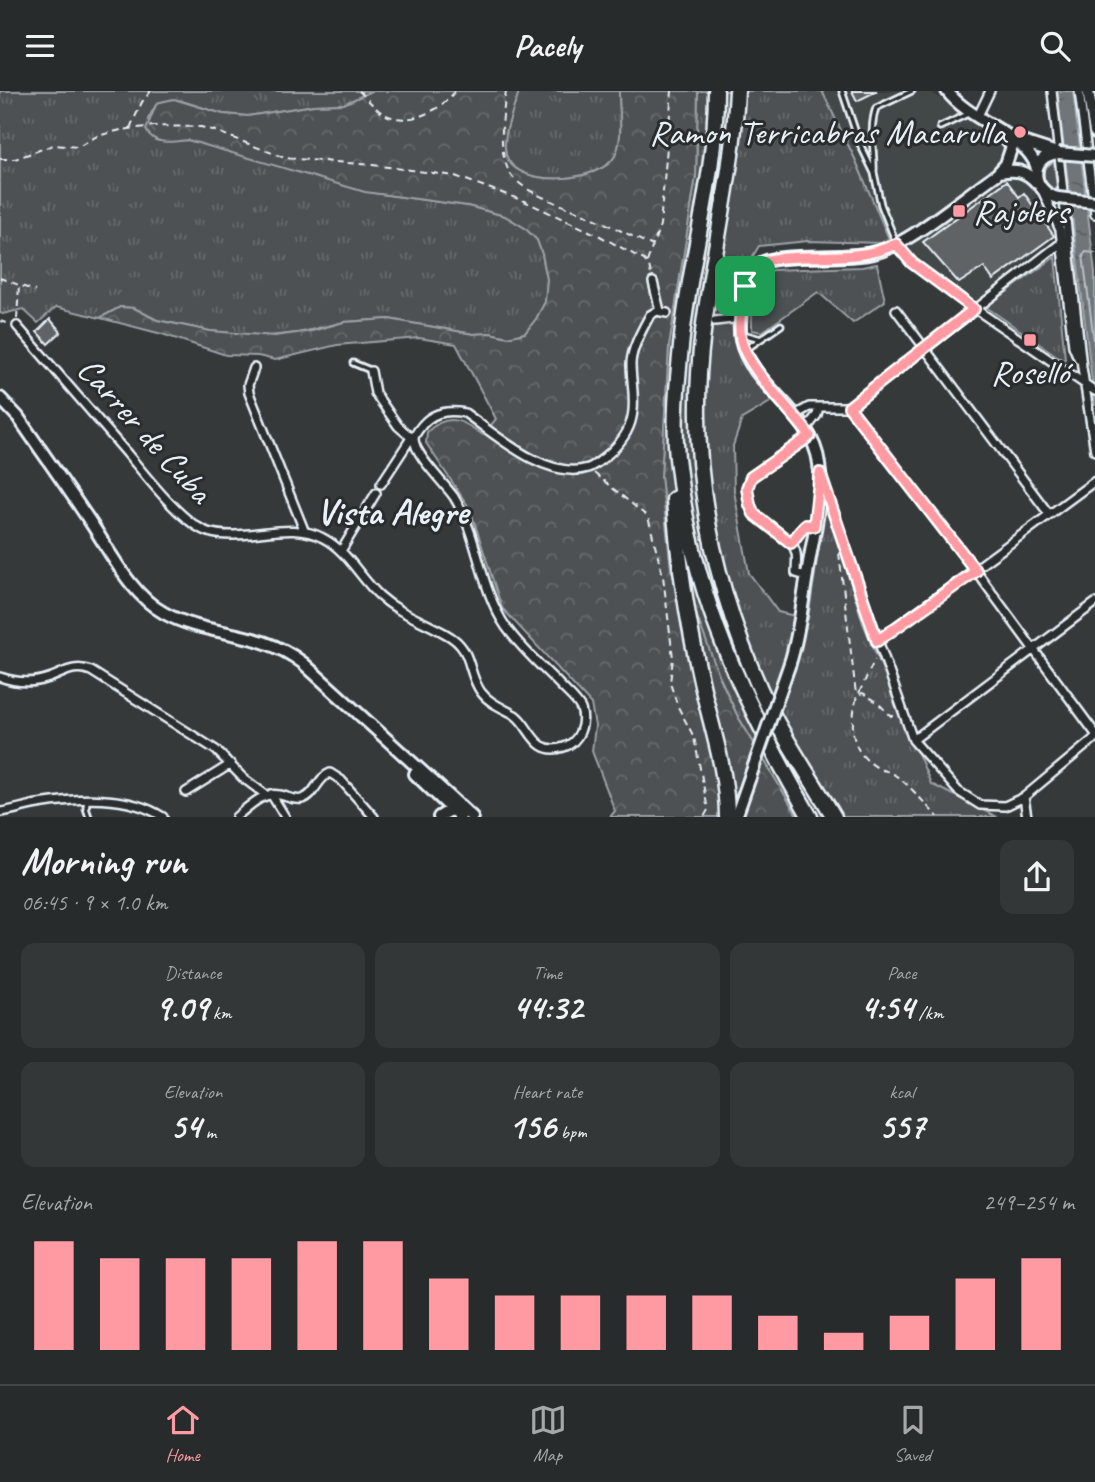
<!DOCTYPE html>
<html lang="en">
<head>
<meta charset="utf-8">
<style>
	:root { --surface:#282b2c; --page:#343738; --text:#f1f3f6; --muted:#a5a7a9; --line:#444748; --accent:#ff9aa2 }
	body { margin:0; font-family:Caveat,sans-serif; background:var(--page); color:var(--text); height:100vh; display:flex; flex-direction:column; font-size:26px; white-space:nowrap }
	* { box-sizing:border-box; margin:0 }
	p { font-size:23px; color:var(--muted) }
	.icon { flex:none; width:38px; height:38px; fill:none; stroke:currentColor; stroke-width:2; stroke-linecap:round; stroke-linejoin:round }
	.map { position:relative; height:726px; overflow:hidden }
	.drawer { display:flex; flex-direction:column; background:var(--surface); flex:1 }
	.drawer>* { flex:none }
	.pin { position:absolute; display:grid; place-items:center; width:60px; height:60px; color:#fff; margin:-30px; border-radius:14px; box-shadow:0 4px 10px #0006 }
	.round { display:grid; place-items:center; flex:none; width:74px; height:74px; border-radius:14px; background:var(--page) }
	.headline { display:flex; align-items:center; justify-content:space-between; height:119px; padding:0 21px }
	h1 { font-size:38px; font-weight:700; line-height:52px }
	.stats { display:grid; grid-template-columns:repeat(3,1fr); gap:10px; height:119px; padding:7px 21px }
	.stats div { display:grid; align-content:center; border-radius:14px; background:var(--page); text-align:center }
	.stats b { font-size:35px; font-weight:700 }
	.stats small { font-size:19px; font-weight:400 }
	.stats p { font-size:19px }
	.chart { height:196px; padding:14px 21px }
	.chart p { display:flex; justify-content:space-between }
	.chart svg { width:100%; height:126px; margin-top:7px; stroke:var(--accent); stroke-width:6 }
	header { display:flex; justify-content:space-between; align-items:center; height:91px; padding:0 21px; background:var(--surface); font-size:32px; font-weight:700 }
	.tab-bar { display:flex; justify-content:space-around; align-items:center; height:98px; border-top:2px solid var(--line); background:var(--surface); font-size:19px; color:var(--muted) }
	.tab-bar a { display:grid; justify-items:center; gap:4px }
	.tab-bar .selected { color:var(--accent) }
	.map>svg:first-child { display:block }
	.built { fill:#424647 }
	.grass { fill:url(#grass-tufts); stroke:#9aa1a5; stroke-width:2 }
	.forest { fill:url(#forest-crowns); stroke:#9aa1a5; stroke-width:2 }
	.water { fill:url(#water-ripples); stroke:#a0a7ac; stroke-width:2 }
	.lines { fill:none; stroke-linecap:round; stroke-linejoin:round }
	.shore { stroke:#b8bfc5; stroke-width:2 }
	.building { fill:#5f6365; stroke:#e8f1f8; stroke-width:2 }
	.street-tunnel { stroke:#505556; stroke-width:7; stroke-dasharray:7 3.5; stroke-linecap:butt }
	.lane-casing { stroke:#e8f1f8; stroke-width:9 }
	.street-casing { stroke:#e8f1f8; stroke-width:12 }
	.secondary-casing { stroke:#e8f1f8; stroke-width:16 }
	.highway-casing { stroke:#e8f1f8; stroke-width:19 }
	.path { stroke:#e8f1f8; stroke-width:2; stroke-dasharray:7 5; stroke-linecap:butt }
	.lane { stroke:#2a2d2e; stroke-width:3.5 }
	.street { stroke:#2a2d2e; stroke-width:7 }
	.secondary { stroke:#2a2d2e; stroke-width:10 }
	.highway { stroke:#2a2d2e; stroke-width:14 }
	.secondary-bridge-casing { stroke:#e8f1f8; stroke-width:16; stroke-linecap:butt }
	.secondary-bridge { stroke:#2a2d2e; stroke-width:10 }
	.route-casing { stroke:#fff; stroke-width:14 }
	.route { stroke:#ff9aa2; stroke-width:9 }
	.poi-dot { fill:#ff9aa2; stroke:#2a2d2e; stroke-width:2.5 }
	.labels { text-anchor:middle; dominant-baseline:central; stroke-width:6; stroke-linejoin:round; paint-order:stroke }
	.poi-label { font-size:35px; fill:#e8f1f8; stroke:#2a2d2e; text-anchor:end }
	.street-label { font-size:35px; fill:#e8f1f8; stroke:#2a2d2e }
	.neighbourhood-label { font-size:37px; font-weight:bold; fill:#e8f1f8; stroke:#2a2d2e }
</style>
</head>
<body>
<header><svg class="icon" aria-label="menu" viewBox="0 0 24 24"><path d="M4 6h16M4 12h16M4 18h16"/></svg>Pacely<svg class="icon" aria-label="search" viewBox="0 0 24 24"><circle cx="10" cy="10" r="6"/><path d="M15 15l6 6"/></svg></header>
<div class="map">
<svg width="1095" height="726" viewBox="0 0 1095 726">
	<defs>
		<pattern id="grass-tufts" width="24" height="20" patternUnits="userSpaceOnUse" patternTransform="scale(1.75)"><rect width="24" height="20" fill="#4d5152"/><path d="M3 7l-1-3M5 7V3M7 7l1-3M15 17l-1-3M17 17v-4M19 17l1-3" fill="none" stroke="#676a6c"/></pattern>
		<pattern id="forest-crowns" width="20" height="18" patternUnits="userSpaceOnUse" patternTransform="scale(1.75)"><rect width="20" height="18" fill="#4d5152"/><path d="M2 6a3 3 0 1 1 6 0M12 15a3 3 0 1 1 6 0" fill="none" stroke="#676a6c"/></pattern>
		<pattern id="water-ripples" width="26" height="14" patternUnits="userSpaceOnUse" patternTransform="scale(1.75)"><rect width="26" height="14" fill="#707579"/><path d="M2 4q2-2 4 0t4 0M15 11q2-2 4 0t4 0" fill="none" stroke="#5b5e62"/></pattern>
	</defs>
	<rect width="100%" height="100%" fill="#35393a"/>
	<filter id="ink" filterUnits="userSpaceOnUse"><feTurbulence type="fractalNoise" baseFrequency=".0143" numOctaves="2"/><feDisplacementMap in="SourceGraphic" scale="14" xChannelSelector="R" yChannelSelector="G"/><feConvolveMatrix kernelMatrix="1 2 1 2 8 2 1 2 1" color-interpolation-filters="sRGB"/></filter>
	<g filter="url(#ink)">
		<path class="built" d="M822 0H930L1002 51 1062 146 1056 144 973 214 889 148 856 70Z"/>
		<path class="grass" d="M0 0H372L344 13 314 14 248 25 223 23 179 9 156 14 148 28 155 49 160 50 188 49 374 102 468 115 505 125 525 137 537 149 542 163 547 188 545 211 536 228 525 242 508 246 490 242 473 243 389 228 344 231 298 242 268 245 210 240 157 229 134 217 120 216 100 227 56 216 38 232 23 218 3 223 0 222Z
			M519 0H619C619 20 624 47 615 65 602 91 516 99 506 64 501 44 514 19 519 0Z
			M698 0H822L856 70 889 148 881 152 808 150 759 155 728 206 736 253 744 269 772 310 742 328 733 355 734 400 749 482 778 521 808 528 826 410 863 532 931 693 997 726H798L737 624 671 479 661 385 669 255 696 85Z
			M1054 70 1057 99 1049 97 1044 90V78Z
			M1055 166 1065 268 1063 269 986 216Z
			M877 173 885 210 853 232 818 201 762 241 752 239C752 218 749 189 772 179L862 176Z"/>
		<path class="forest" d="M372 0H519C514 19 501 44 506 64 516 99 602 91 615 65 624 47 619 20 619 0H698L696 85 669 255 661 385 671 479 695 520 720 587 737 624 798 726H610L615 720 592 660 595 635 591 613 502 517 470 418 426 352 427 341C448 321 462 329 483 344L496 328 456 253 419 247 337 254 275 269 258 265 226 264 162 243 100 227 120 216 134 217 157 229 210 240 274 245 312 240 344 231 389 228 473 243 490 242 508 246 525 242 536 228 545 211 547 188 542 163 537 149 525 137 505 125 468 115 365 101 188 49C172 51 155 55 146 39L156 14 160 11 174 8 223 23 248 25 314 14 344 13Z"/>
		<path class="water" d="M1057 0H1073L1095 182V315Z"/>
		<g class="lines">
			<path class="shore" d="M1095 162 1086 161 1083 164 1095 258"/>
		</g>
		<path class="building" d="M852 0H877L857 10Z
			M1007 90 1019 106 1024 102 1054 145 993 189 984 176 959 192 923 151Z
			M50 228 61 241 48 253 37 241Z"/>
		<g class="lines">
			<path class="street-tunnel" d="M667 222 707 229"/>
			<g class="lane-casing">
				<path id="lane" d="M842 0 859 51 874 82 881 114 895 149
					M940 36 970 22
					M874 79C874 58 869 37 876 17L912 0
					M743 243 761 248
					M745 259 781 234
					M353 272 370 279
					M87 710 86 717 89 726"/>
			</g>
			<g class="street-casing">
				<path id="street" d="M1052 0 1082 276 1095 360
					M1079 0 1095 123
					M977 27 990 0
					M1042 99 1060 139 1073 255 1078 267
					M896 154 912 172 974 217 1095 300
					M653 191 660 220
					M896 219 1049 423
					M715 230 740 227
					M17 235C53 277 89 318 125 360 144 382 181 432 208 441 245 452 289 428 323 447 348 460 360 487 380 505 400 523 424 530 446 543 474 558 466 580 481 601 489 612 503 617 515 624 531 635 534 666 564 656 579 651 586 633 581 618 577 609 565 600 558 592 540 574 521 557 506 536 479 496 479 446 454 406 445 393 414 363 414 348 414 344 417 341 419 338 430 322 445 318 465 322 496 344 547 390 588 377 594 375 601 369 606 365 618 355 629 342 632 326 636 309 631 291 631 273 631 258 643 237 650 224L657 220 667 222
					M254 277 248 294 249 302 304 439
					M371 280 375 302 398 335 414 349
					M849 316 976 480 1095 642
					M795 324 809 316H849L1061 152
					M806 338 817 324 819 316
					M823 392 913 649 958 700 980 714 1005 715 1024 706
					M381 393 411 347
					M791 452 805 434 814 435
					M341 460 376 402
					M806 485 796 482C796 470 799 462 791 452L754 423 750 414 747 398 751 386 811 345
					M877 550 1095 390
					M0 586C17 592 32 593 49 587 64 582 74 573 91 580L216 659 243 687 266 704
					M913 649 1095 512
					M186 701 231 673
					M271 703 285 726
					M0 721C13 720 25 715 38 713 78 707 128 703 163 726
					M236 726C248 716 263 700 280 704 287 705 294 710 302 708 315 705 317 687 330 682L341 689 374 726
					M1027 726 1024 706 1095 647"/>
			</g>
			<g class="secondary-casing">
				<path id="secondary" d="M947 0C971 32 1027 43 1037 77
					M1088 0 1095 41
					M1023 51 1057 62
					M1058 62C1028 65 1030 100 1058 107
					M999 81C1016 78 1025 79 1037 92
					M0 307 18 326C42 361 67 396 91 432 111 462 131 504 164 522 209 547 258 537 303 572L472 726
					M790 572C799 544 802 513 807 484 812 449 824 409 819 373 813 321 751 296 741 249 738 236 741 221 743 207 744 195 746 182 757 174 777 160 847 170 877 161 911 152 966 104 997 83L1006 73 1012 55 1001 41
					M415 683 460 726
					M439 726 452 718 458 719
					M736 726 750 686"/>
			</g>
			<g class="highway-casing">
				<path id="highway" d="M716 0C716 84 691 163 682 246 678 285 673 328 677 367 691 503 743 610 810 726
					M737 0C733 82 713 160 703 241 687 364 710 485 760 598 780 642 809 684 834 726
					M674 408C678 471 688 533 702 594 712 638 727 681 727 726"/>
			</g>
			<path class="path" d="M359 0C367 7 375 18 384 23 408 36 441 20 455 0
				M506 0C503 25 496 63 512 85 527 104 567 115 589 125 610 134 631 145 653 155
				M130 37 142 11 151 0
				M0 68H15L53 54 78 56 97 45 121 39 154 35 201 36 215 40 285 67 373 74 455 85 524 110 600 145 644 169 649 175 651 183
				M647 171 660 134 672 0
				M0 187 35 200
				M17 228 19 194
				M0 230 9 233
				M594 382 648 426 663 485 673 567 670 592 678 616 694 646 708 719 704 726
				M839 462 856 603
				M859 602 875 568
				M894 625H891L877 611 863 602 857 604C851 634 847 659 878 677 883 680 889 680 893 683 910 693 924 713 938 726"/>
			<use href="#lane" class="lane"/>
			<use href="#street" class="street"/>
			<use href="#secondary" class="secondary"/>
			<use href="#highway" class="highway"/>
			<g class="secondary-bridge-casing">
				<path id="secondary-bridge" d="M1058 62 1095 65
					M1058 107 1095 111
					M750 686 790 572"/>
			</g>
			<use href="#secondary-bridge" class="secondary-bridge"/>
		</g>
	</g>
	<g class="lines" filter="url(#ink)">
		<g class="route-casing">
			<path id="route" d="M896 153 912 172 974 218 849 316 976 480 877 550 820 382 814 435 805 434 791 452 754 423 750 414 747 397 751 386 810 345C792 319 747 278 741 249 738 234 741 216 744 201 747 183 755 171 774 168 816 162 856 172 896 153Z"/>
		</g>
		<use href="#route" class="route"/>
	</g>
	<g class="poi-dot">
		<circle cx="1020" cy="41" r="7"/>
		<rect x="952" y="113" width="14" height="14" rx="3.5"/>
		<rect x="1023" y="242" width="14" height="14" rx="3.5"/>
	</g>
	<g class="labels">
		<g class="poi-label">
			<text x="1006" y="41">Ramon Terricabras Macarulla</text>
			<text x="973" y="120" text-anchor="start">Rajolers</text>
			<text x="1030" y="281" text-anchor="middle">Roselló</text>
		</g>
		<g class="street-label">
			<text transform="translate(145 339) rotate(48)">Carrer de Cuba</text>
		</g>
		<g class="neighbourhood-label">
			<text x="392" y="420">Vista Alegre</text>
		</g>
	</g>
</svg>
<div class="pin" style="left:745px;top:195px;background:#1e9e55"><svg class="icon" aria-label="arrive" viewBox="0 0 24 24"><path d="M6 21V4h12l-3 4 3 4H6"/></svg></div>
</div>
<section class="drawer">
<div class="headline"><div><h1>Morning run</h1><p>06:45 · 9 × 1.0 km</p></div><a class="round"><svg class="icon" aria-label="share" viewBox="0 0 24 24"><path d="M12 15V3M7 8l5-5 5 5M5 13v7h14v-7"/></svg></a></div>
<div class="stats">
<div><p>Distance</p><b>9.09<small> km</small></b></div>
<div><p>Time</p><b>44:32</b></div>
<div><p>Pace</p><b>4:54<small> /km</small></b></div>
</div>
<div class="stats">
<div><p>Elevation</p><b>54<small> m</small></b></div>
<div><p>Heart rate</p><b>156<small> bpm</small></b></div>
<div><p>kcal</p><b>557</b></div>
</div>
<div class="chart"><p><span>Elevation</span>249–254 m</p>
<svg viewBox="0 0 160 44" preserveAspectRatio="none"><path d="M5 44V6M15 44V12M25 44V12M35 44V12M45 44V6M55 44V6M65 44V19M75 44V25M85 44V25M95 44V25M105 44V25M115 44V32M125 44V38M135 44V32M145 44V19M155 44V12"/></svg>
</div>
</section>
<nav class="tab-bar">
<a class="selected"><svg class="icon" aria-label="home" viewBox="0 0 24 24"><path d="M3 11l9-7 9 7M6 9v11h12V9"/></svg>Home</a>
<a><svg class="icon" aria-label="map" viewBox="0 0 24 24"><path d="M3 6l6-2 6 2 6-2v14l-6 2-6-2-6 2zM9 4v14M15 6v14"/></svg>Map</a>
<a><svg class="icon" aria-label="saved" viewBox="0 0 24 24"><path d="M7 4h10v16l-5-4-5 4z"/></svg>Saved</a>
</nav>
</body>
</html>
